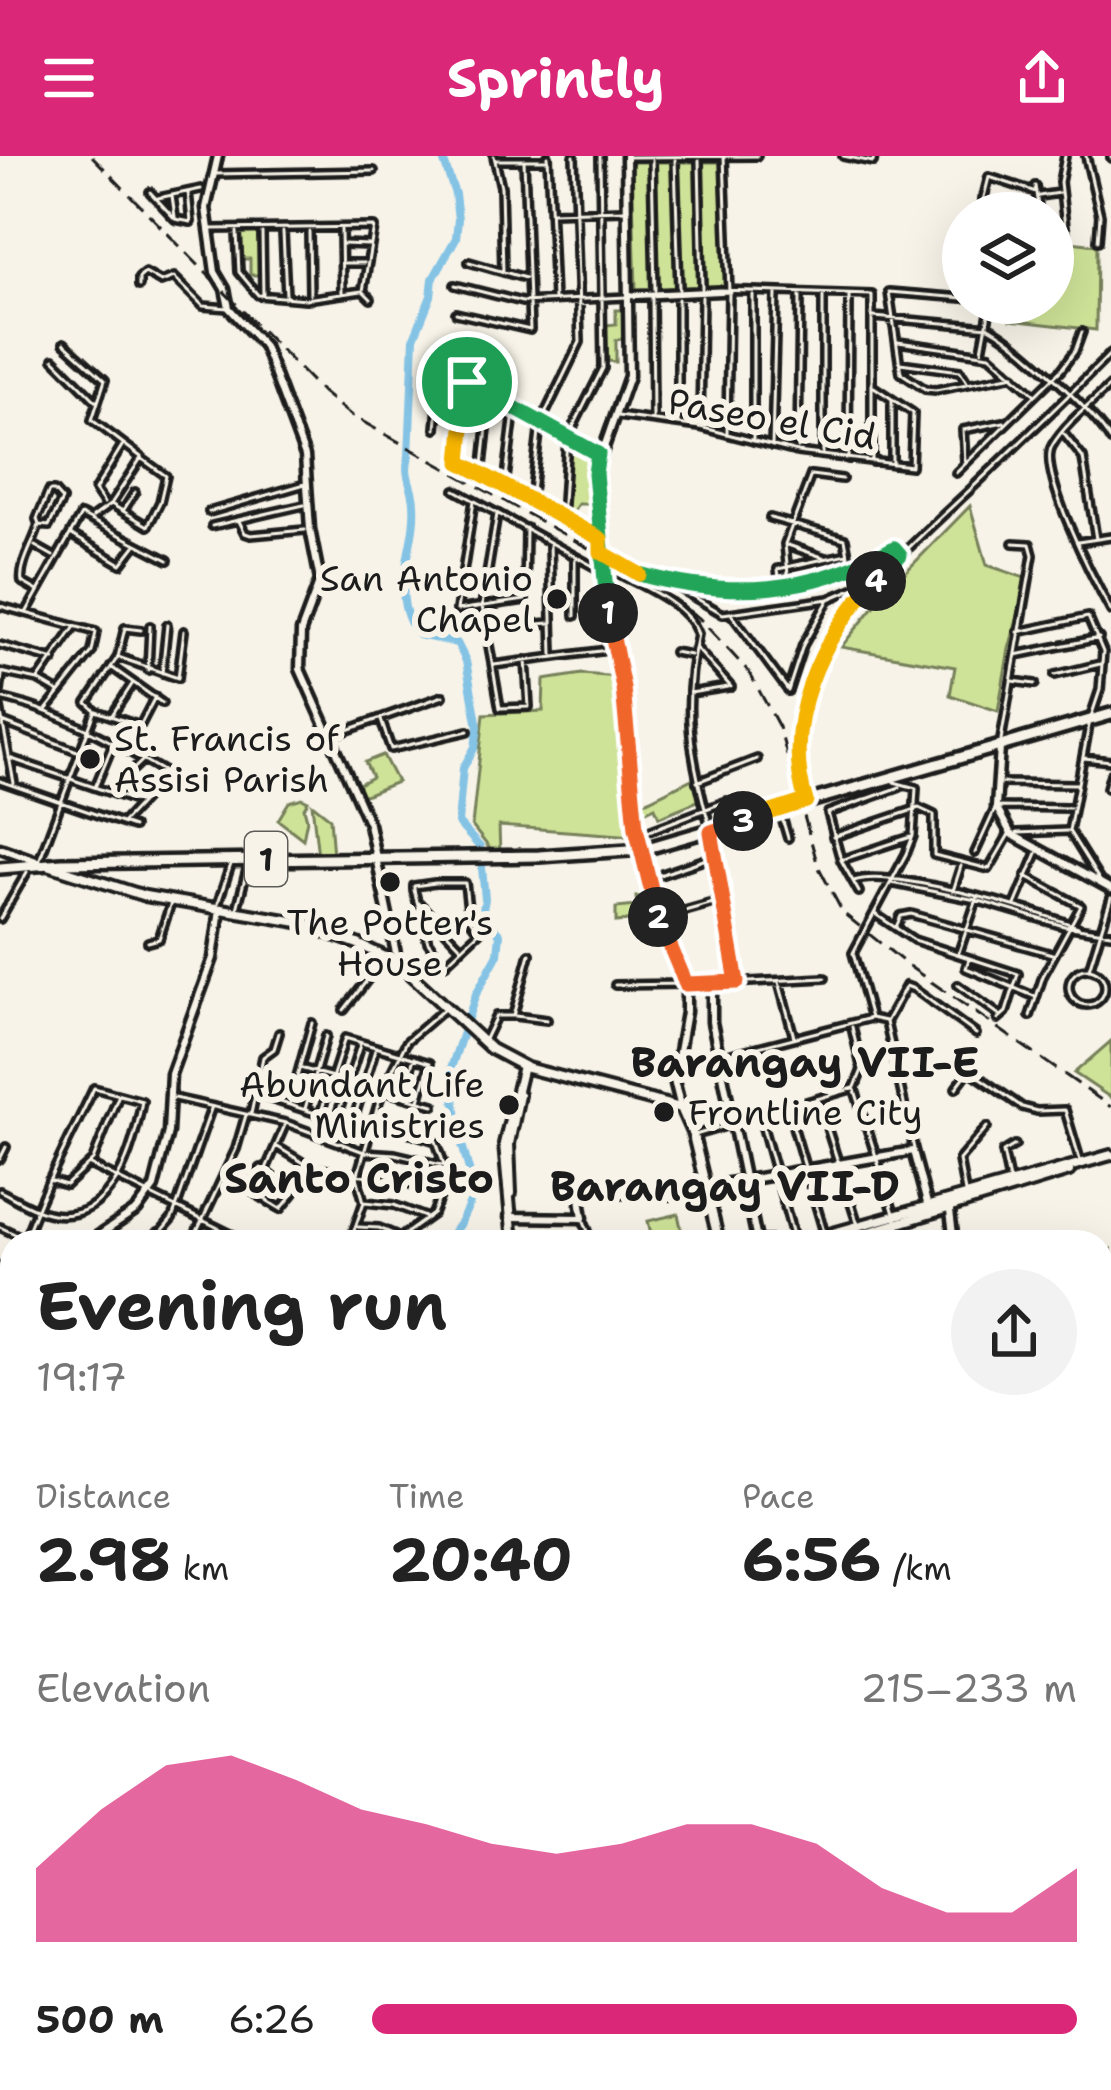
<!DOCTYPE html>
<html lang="en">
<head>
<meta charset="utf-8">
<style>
	:root { --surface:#fff; --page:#f2f2f2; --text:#222; --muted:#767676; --accent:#db2777 }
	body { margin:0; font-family:"Shantell Sans",sans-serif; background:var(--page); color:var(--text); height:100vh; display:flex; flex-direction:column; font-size:45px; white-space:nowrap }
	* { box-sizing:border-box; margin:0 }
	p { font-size:39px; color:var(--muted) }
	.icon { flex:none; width:66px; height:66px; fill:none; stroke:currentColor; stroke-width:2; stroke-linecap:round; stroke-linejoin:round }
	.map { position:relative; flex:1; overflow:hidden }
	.details { position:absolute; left:0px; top:1074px; width:1113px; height:861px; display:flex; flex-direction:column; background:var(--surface); border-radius:36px 36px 0 0; box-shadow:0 12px 48px #0002 }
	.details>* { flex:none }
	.fabs { position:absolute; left:942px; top:36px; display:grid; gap:24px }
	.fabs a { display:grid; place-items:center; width:132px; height:132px; border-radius:50%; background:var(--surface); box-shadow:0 12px 48px #0002; font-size:60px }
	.pin { position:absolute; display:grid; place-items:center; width:102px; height:102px; color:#fff; margin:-51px; border:6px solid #fff; border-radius:50%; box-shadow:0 3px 12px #0007 }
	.km { position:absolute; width:60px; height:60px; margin:-30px; border-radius:50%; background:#222; color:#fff; font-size:33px; line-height:60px; text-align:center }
	.round { display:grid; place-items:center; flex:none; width:126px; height:126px; border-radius:63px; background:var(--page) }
	.head { display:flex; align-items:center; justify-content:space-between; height:204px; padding:0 36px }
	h1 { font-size:66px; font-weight:700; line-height:90px }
	.figures { display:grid; grid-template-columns:repeat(3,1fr); gap:18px; height:204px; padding:12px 36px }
	.figures div { display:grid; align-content:center }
	.figures b { font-size:60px; font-weight:700 }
	.figures small { font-size:33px; font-weight:400 }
	.figures p { font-size:33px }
	.chart { height:336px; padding:24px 36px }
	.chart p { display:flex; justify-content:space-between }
	.chart svg { width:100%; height:216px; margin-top:12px; fill:var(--accent); opacity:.7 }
	ul { padding:0 36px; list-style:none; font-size:39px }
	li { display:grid; grid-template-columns:192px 144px 1fr; align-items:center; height:90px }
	li i { height:30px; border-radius:15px; background:var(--accent) }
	header { display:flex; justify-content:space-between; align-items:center; height:156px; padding:0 36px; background:var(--accent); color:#fff; font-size:54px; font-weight:700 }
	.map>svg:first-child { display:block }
	.green { fill:#cfe398; stroke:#76805a; stroke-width:3 }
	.water { fill:#85c3e5; stroke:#5b8095; stroke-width:3 }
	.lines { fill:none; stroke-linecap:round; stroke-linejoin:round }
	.river { stroke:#85c3e5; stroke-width:8 }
	.minor-casing { stroke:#1c1c1c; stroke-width:12 }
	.tertiary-casing { stroke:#1c1c1c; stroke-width:15 }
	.secondary-casing { stroke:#1c1c1c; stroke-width:16 }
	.primary-casing { stroke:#1c1c1c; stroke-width:18 }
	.minor { stroke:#f7f3e8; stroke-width:3 }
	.tertiary { stroke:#f7f3e8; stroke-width:6 }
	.secondary { stroke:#f7f3e8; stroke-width:8 }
	.primary { stroke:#f7f3e8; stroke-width:9 }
	.rail { stroke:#1c1c1c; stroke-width:3; stroke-dasharray:18 9; stroke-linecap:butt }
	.split-1-casing { stroke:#fff; stroke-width:24 }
	.split-2-casing { stroke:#fff; stroke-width:24 }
	.split-3-casing { stroke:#fff; stroke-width:24 }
	.split-4-casing { stroke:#fff; stroke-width:24 }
	.split-5-casing { stroke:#fff; stroke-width:24 }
	.split-6-casing { stroke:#fff; stroke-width:24 }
	.split-1 { stroke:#22a559; stroke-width:15 }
	.split-2 { stroke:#f0652b; stroke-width:15 }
	.split-3 { stroke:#f0652b; stroke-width:15 }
	.split-4 { stroke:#f5b400; stroke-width:15 }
	.split-5 { stroke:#22a559; stroke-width:15 }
	.split-6 { stroke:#f5b400; stroke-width:15 }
	.poi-dot { fill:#1c1c1c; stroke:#f7f3e8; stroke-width:4.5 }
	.labels { text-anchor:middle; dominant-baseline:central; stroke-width:12; stroke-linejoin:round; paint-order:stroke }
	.shield { fill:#f7f3e8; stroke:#5e5c59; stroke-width:3 }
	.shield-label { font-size:33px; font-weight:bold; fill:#1c1c1c }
	.street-label { font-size:36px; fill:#1c1c1c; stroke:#f7f3e8 }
	.poi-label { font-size:36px; fill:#1c1c1c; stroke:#f7f3e8; text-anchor:end }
	.quarter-label { font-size:42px; font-weight:bold; fill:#1c1c1c; stroke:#f7f3e8 }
</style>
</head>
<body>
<header><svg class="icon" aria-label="menu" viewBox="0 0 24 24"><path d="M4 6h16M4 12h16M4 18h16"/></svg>Sprintly<svg class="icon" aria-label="share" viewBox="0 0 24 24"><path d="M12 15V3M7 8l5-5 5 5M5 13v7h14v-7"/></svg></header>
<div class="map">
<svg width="1111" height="1934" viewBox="0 0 1111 1934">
	<rect width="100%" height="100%" fill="#f7f3e8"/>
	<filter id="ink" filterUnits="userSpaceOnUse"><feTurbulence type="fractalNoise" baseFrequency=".00833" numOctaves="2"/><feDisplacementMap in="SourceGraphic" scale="24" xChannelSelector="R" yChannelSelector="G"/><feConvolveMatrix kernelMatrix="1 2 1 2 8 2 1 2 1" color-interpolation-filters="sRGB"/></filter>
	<g filter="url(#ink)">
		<path class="green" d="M632 6H723L727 132 636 133Z
			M260 76V119H250V103H239V77Z
			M1053 84 1097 89 1096 174 1010 164 1013 147H1053Z
			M616 154H626L627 182 616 184V206L608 205 606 169 616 168Z
			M569 287 593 298 594 348H578L568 362 565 337Z
			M970 350 987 409 1028 423 1009 493 998 555 950 539 955 511 841 491 887 435Z
			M582 518 618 521 626 593 622 595 625 599 635 680 499 670 500 698H494L472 670 484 558 543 555 544 524Z
			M383 599 397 626 360 641 355 630 372 621 365 606Z
			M694 622 700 644 659 661 655 651 638 659 637 650Z
			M302 642 308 645 304 652 307 663 303 683 278 664 289 646Z
			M312 648 330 662 333 700H318Z
			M649 740 654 762 616 766V752L637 750 636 741Z
			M1111 885V942L1074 917Z
			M678 1058 684 1086H653L648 1065Z
			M1111 1093V1186L1103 1187 1101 1096Z"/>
		<path class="water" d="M1101 1443 1111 1451V1934H662L656 1923H1101Z"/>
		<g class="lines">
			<path class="river" d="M442 0 455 38 458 63 456 82 433 123 431 140 414 182 409 300C403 320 413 328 414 347 418 391 385 441 419 479L457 487 466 505 478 571 475 591 463 612 458 667 480 691 485 743 482 759 500 778 498 798 476 838 450 915 460 981 475 1036 461 1066 446 1086
				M79 1934 81 1923
				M259 1934 265 1923"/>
			<g class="minor-casing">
				<path id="minor" d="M494 0 501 31 503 116
					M548 0 554 143
					M724 0 729 136 727 277
					M843 0 873 6 874 0
					M1065 0 1060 26 1066 80
					M1086 0 1100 59 1098 85
					M1111 0V2
					M627 1 757 0
					M497 4H548
					M652 4 655 134
					M675 4 679 133
					M699 5 702 132
					M214 18 374 15
					M1035 30 1039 57
					M150 36 175 63 191 66 188 36
					M172 40 175 61
					M1039 40 1059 37
					M158 42 201 33
					M983 43 1012 57
					M551 56 625 54
					M980 57 989 21 1036 36
					M211 73 374 71 363 135 371 143
					M341 74 342 137
					M237 76 239 116 258 139 306 143 362 135
					M283 76 286 139
					M309 76 310 139
					M262 77 263 139
					M343 88 369 89
					M469 106 525 122
					M343 107H364
					M455 129 522 146 731 136
					M139 130V122L145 117 161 126 174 121 203 150 228 152
					M631 138 720 134 872 139V306
					M652 141 653 263
					M823 141V299
					M963 142 889 136 901 217 925 233 936 234 1014 219
					M456 157 530 174 524 4
					M874 161 989 171C1017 185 1096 258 1111 285
					M898 186 990 199 1034 238
					M64 187 105 224 92 264 141 301
					M479 192 467 226 460 306 599 382
					M982 194 991 147
					M54 203 97 246
					M900 207 960 215 967 226
					M469 227 597 297
					M440 228 465 232
					M1111 229C1092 247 1065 267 1052 290 1037 315 1096 428 1111 455
					M618 260 700 271 797 296 911 310 913 257 874 231
					M678 265V143
					M700 269 702 141
					M436 273 440 228 449 195
					M1064 278 1083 302 1096 383
					M753 285V139
					M772 290 776 138
					M798 292 800 140
					M848 303 849 141
					M965 305 963 274 1004 266
					M892 308V245
					M956 317 1061 214 1075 195 1082 176
					M482 318 490 244
					M505 330 514 256
					M455 334 602 415
					M531 344 540 268 580 186 574 0
					M474 345 457 454 525 444 526 372
					M104 347 95 334 122 290
					M123 355 135 336
					M209 356 305 328
					M497 358 482 450 500 552 529 551 526 504
					M93 361 111 348 148 370 160 346 166 320 141 302 111 348
					M562 362 567 283 603 212 600 0
					M770 362 845 383 850 410
					M239 365 245 377 251 379 305 374
					M212 370 304 349
					M72 379 121 408 135 390
					M1078 386 1111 381
					M550 389 553 499
					M788 389 825 402
					M35 390 53 400
					M602 397C691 452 805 442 894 392L899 398
					M575 402V460
					M604 410C634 427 686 445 698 478 682 549 690 601 710 671
					M670 427 723 458 829 443
					M789 428 785 388 811 319 842 323
					M780 429 778 413 847 398
					M36 434 22 426C19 409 34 387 39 369L37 363 49 335H54L62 344 49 370 39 369
					M0 450 96 476 92 496 46 554
					M26 457 81 359 168 404
					M732 459 787 533
					M488 472 550 467
					M141 474 125 472 118 501 87 547 96 555 140 570 155 541
					M1018 476 1088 461 1103 496 1100 534 1090 564 1069 675 1100 725
					M0 489 54 504
					M696 492 731 531
					M674 496 690 499
					M1016 499 1099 482
					M118 501 178 522 184 475
					M494 509 615 493
					M111 511 162 547
					M148 514 150 470
					M0 516 38 524 59 536
					M162 517 167 469
					M1055 519 1100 508
					M38 524 74 472
					M1013 525 1035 528
					M0 535 2 519
					M788 535 803 489 829 443 855 432
					M690 537 728 531
					M0 542C60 555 115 587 168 618L123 666
					M0 552 14 627
					M112 559 133 527
					M381 564 391 593 468 575
					M0 565 77 595
					M331 580 443 540
					M1001 584 1033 399 1030 388 1013 387
					M9 602 138 646
					M1084 602 1111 605
					M0 625 133 671
					M697 626 757 603
					M1002 627 1076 628
					M96 629 113 588
					M1107 632 1111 618
					M111 635 142 605
					M806 644C764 513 889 410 973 331 1019 287 1066 243 1111 197
					M780 655 788 682
					M1017 677 1067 675
					M641 678 727 645
					M712 680 737 826
					M833 681 919 652 934 659V699L989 713 1008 680
					M975 697 996 651 1070 652
					M841 704 911 681
					M39 705 95 556
					M1026 720 1081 750 1043 820 1030 860
					M651 722 715 700
					M854 725C890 711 1037 755 1078 771
					M435 727H465L469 762 479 776 445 808 428 786 414 734V730Z
					M891 727 976 744 1064 770 1111 777
					M953 735 961 710
					M859 736 841 704 828 657 900 631
					M218 747 232 705
					M419 747 462 792
					M1015 749 1037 697
					M237 753 248 710
					M875 758 914 784 1018 818 1006 856 998 863
					M660 762 720 745
					M0 763 27 716
					M896 771 901 760 911 758 1052 798
					M148 786 159 783 171 747
					M959 796 977 743
					M969 803 966 812 1036 841
					M1089 813 1111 742
					M1069 831a18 18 0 1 1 36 0a18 18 0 1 1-36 0Z
					M412 814 432 797
					M779 826 794 881
					M713 828 825 822
					M615 829 685 828
					M958 829 1001 860
					M344 854 385 801
					M515 860 547 864
					M871 862 853 797 906 698 913 680 916 632 894 626
					M852 871 862 914 855 931
					M485 883 496 860H513L530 798
					M720 901 871 862 885 865
					M960 908 1022 951 1037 955 1065 954 1080 1004
					M300 912 434 949
					M956 932 968 916
					M855 934 903 1086
					M403 938 414 902
					M174 942 286 967 364 996 395 998 446 1010
					M268 942 368 974
					M818 943 857 1066
					M290 946 312 867
					M305 953 326 880
					M788 953 827 1086
					M251 958 263 901 274 893 279 877
					M320 959 345 882 430 907 419 944
					M760 961 795 1086
					M336 964 360 889
					M374 965 436 985 448 1020 433 1058 394 1086
					M352 969 375 894
					M695 979 854 932
					M276 990 312 1012 391 1023 443 1037
					M914 993 886 866 906 830 914 833 976 878
					M0 1003 6 991
					M90 1009 247 1086
					M261 1012 294 1037 281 1053 248 1033Z
					M265 1015 285 969
					M49 1024 66 1029 93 1004 118 941
					M1009 1024 1003 996 1015 989
					M0 1035C16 1043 34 1055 52 1058 114 1067 134 990 142 945L94 932C70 983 43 1032 24 1086
					M965 1036 959 1004 987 971
					M365 1046 394 1049 425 1061
					M584 1065 592 1086
					M0 1071 32 1086
					M358 1071 379 1072 400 1081
					M143 1086 162 1075 172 1063 211 953
					M192 1086 236 993 246 959
					M350 1086 364 1046 357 1021 382 935 407 885 443 854
					M573 1086 588 1080
					M0 1110 12 1114
					M0 1153 12 1120
					M1101 1241 1111 1231
					M0 1351 12 1324
					M0 1354 12 1360
					M0 1384 12 1390
					M0 1418 12 1424
					M1101 1428 1111 1437
					M146 1923 166 1929
					M565 1923 570 1934
					M607 1923 611 1926 608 1934
					M634 1923 638 1934
					M273 1934 281 1924 298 1934
					M371 1934 374 1923
					M403 1934 405 1923"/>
			</g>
			<g class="tertiary-casing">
				<path id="tertiary" d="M218 0 206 52 215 116 225 133 229 152 264 190 305 300 310 373 320 424 301 475 300 513 369 668 398 807
					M626 0 629 220 595 317 607 453 624 532 636 672 644 698
					M1000 592 996 651 1011 678 1111 733
					M0 692 42 707
					M644 694 659 763 686 828V856L674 924 681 952
					M686 828H712V866L757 1084
					M706 1031 913 995 928 1051
					M949 1048 954 1086
					M509 1061 583 1062 579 1035 707 1040
					M89 1086 137 1054 154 1031 168 976 171 918 213 802 220 753
					M12 1206 7 1252 12 1291
					M1101 1307 1111 1311
					M0 1315 12 1305
					M0 1576 12 1539"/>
			</g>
			<g class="secondary-casing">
				<path id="secondary" d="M48 709 145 740 298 766 358 788 398 807 491 893 527 912 681 952 693 979 719 1086
					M511 1037 509 988 519 939
					M513 1086 504 988 523 910
					M738 1086H780
					M801 1086 1111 999
					M837 1086 1069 1015
					M476 1923 479 1934"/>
			</g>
			<g class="primary-casing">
				<path id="primary" d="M0 712 62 707 539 700 644 693 1111 558"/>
			</g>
			<use href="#minor" class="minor"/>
			<use href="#tertiary" class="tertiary"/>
			<use href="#secondary" class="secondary"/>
			<use href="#primary" class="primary"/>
			<path class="rail" d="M92 0 322 236 349 258 642 422 699 462 749 516 779 571 818 710 843 757 910 811 1111 951"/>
		</g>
	</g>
	<g class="lines" filter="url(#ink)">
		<g class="split-1-casing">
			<path id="split-1" d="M467 226 598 298 595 317 608 457"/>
		</g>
		<g class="split-2-casing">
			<path id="split-2" d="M608 457 623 532 636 672 658 761"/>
		</g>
		<g class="split-3-casing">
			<path id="split-3" d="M658 761 686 828 737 826 711 676 743 665"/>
		</g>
		<g class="split-4-casing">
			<path id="split-4" d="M743 665 806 645C781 567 820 481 876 425"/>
		</g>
		<g class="split-5-casing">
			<path id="split-5" d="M639 418C731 443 809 438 894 392L900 399 876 425"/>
		</g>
		<g class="split-6-casing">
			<path id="split-6" d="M467 226 460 306 601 383V396L639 418"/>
		</g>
		<use href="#split-1" class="split-1"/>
		<use href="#split-2" class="split-2"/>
		<use href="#split-3" class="split-3"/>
		<use href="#split-4" class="split-4"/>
		<use href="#split-5" class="split-5"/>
		<use href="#split-6" class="split-6"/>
	</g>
	<g class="poi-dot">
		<circle cx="557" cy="443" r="12"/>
		<circle cx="90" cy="603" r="12"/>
		<circle cx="390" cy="726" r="12"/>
		<circle cx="509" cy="949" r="12"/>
		<circle cx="664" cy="956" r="12"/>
	</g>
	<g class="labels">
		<rect class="shield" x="245" y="676" width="42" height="54" rx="9"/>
		<g class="shield-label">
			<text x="266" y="703">1</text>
		</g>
		<g class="street-label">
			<text transform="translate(772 263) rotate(10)">Paseo el Cid</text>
		</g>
		<g class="poi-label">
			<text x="533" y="422">San Antonio<tspan x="533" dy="41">Chapel</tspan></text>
			<text x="114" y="582" text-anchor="start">St. Francis of<tspan x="114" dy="41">Assisi Parish</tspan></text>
			<text x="390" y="766" text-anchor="middle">The Potter's<tspan x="390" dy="41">House</tspan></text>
			<text x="485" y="928">Abundant Life<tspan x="485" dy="41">Ministries</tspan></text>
			<text x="688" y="956" text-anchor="start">Frontline City</text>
		</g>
		<g class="quarter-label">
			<text x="805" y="906">Barangay VII-E</text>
			<text x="359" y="1022">Santo Cristo</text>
			<text x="725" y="1030">Barangay VII-D</text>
		</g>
	</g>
</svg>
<div class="fabs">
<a><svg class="icon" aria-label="layers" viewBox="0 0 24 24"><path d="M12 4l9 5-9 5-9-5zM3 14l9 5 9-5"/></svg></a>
</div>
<div class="pin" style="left:467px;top:226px;background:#1e9e55"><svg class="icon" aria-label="arrive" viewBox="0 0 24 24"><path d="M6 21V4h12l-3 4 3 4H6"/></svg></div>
<b class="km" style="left:608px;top:457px">1</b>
<b class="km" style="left:658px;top:761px">2</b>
<b class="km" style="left:743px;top:665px">3</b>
<b class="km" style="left:876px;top:425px">4</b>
<section class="details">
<div class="head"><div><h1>Evening run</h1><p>19:17</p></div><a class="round"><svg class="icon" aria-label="share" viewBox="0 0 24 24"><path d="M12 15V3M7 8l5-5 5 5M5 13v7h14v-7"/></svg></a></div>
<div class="figures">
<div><p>Distance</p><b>2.98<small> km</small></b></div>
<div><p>Time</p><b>20:40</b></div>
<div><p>Pace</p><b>6:56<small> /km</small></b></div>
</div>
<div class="chart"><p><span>Elevation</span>215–233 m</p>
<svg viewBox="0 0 160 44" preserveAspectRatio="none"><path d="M0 44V29L10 17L20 8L30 6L40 11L50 17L60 20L70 24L80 26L90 24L100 20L110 20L120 24L130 33L140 38L150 38L160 29V44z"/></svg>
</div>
<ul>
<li><b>500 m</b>6:26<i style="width:100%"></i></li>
</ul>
</section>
</div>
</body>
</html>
